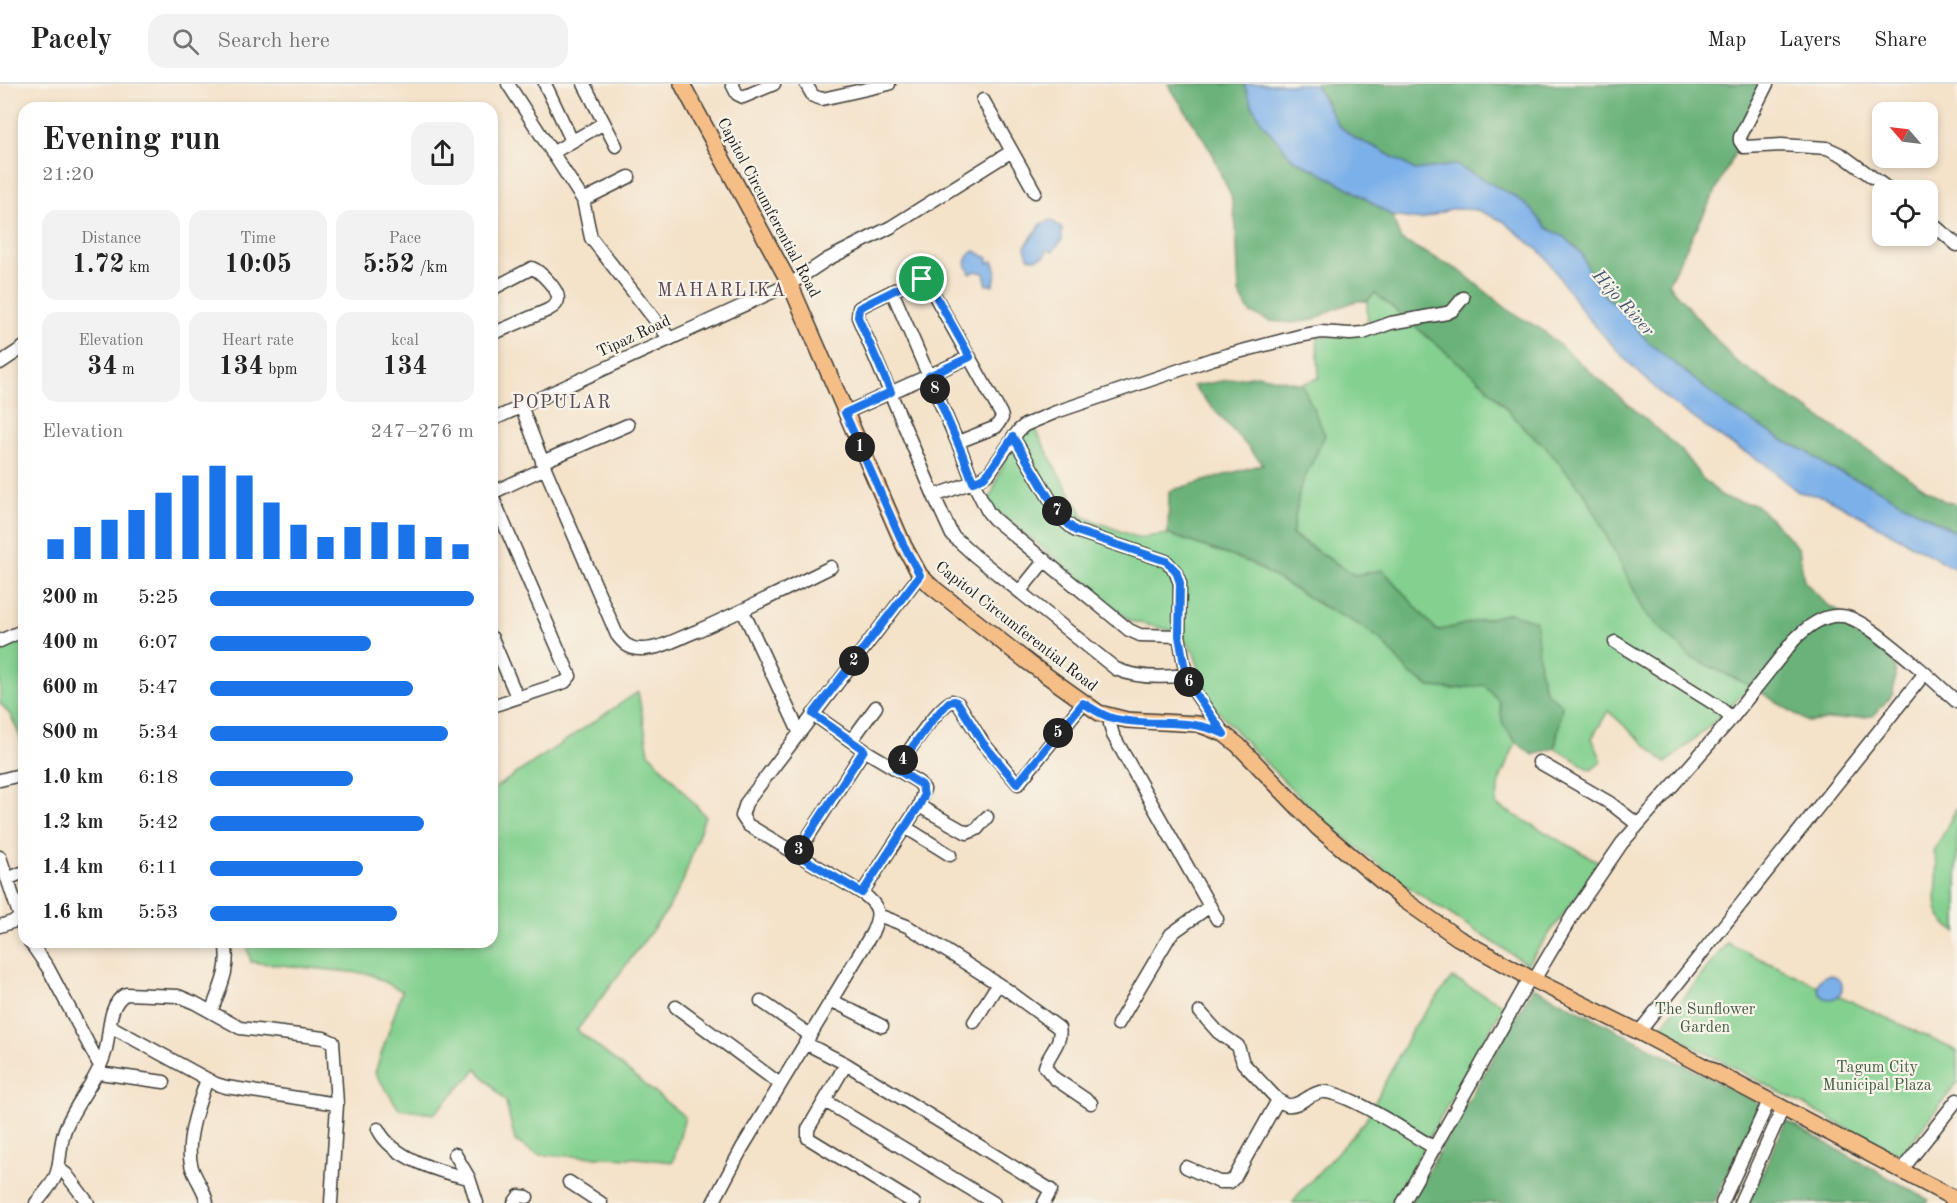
<!DOCTYPE html>
<html lang="en">
<head>
<meta charset="utf-8">
<style>
	:root { --surface:#fff; --page:#f2f2f2; --text:#222; --muted:#767676; --line:#e0e0e0; --accent:#1a73e8 }
	body { margin:0; font-family:"Old Standard TT",serif; background:var(--page); color:var(--text); height:100vh; display:flex; flex-direction:column; font-size:22px; white-space:nowrap }
	* { box-sizing:border-box; margin:0 }
	p { font-size:20px; color:var(--muted) }
	.icon { flex:none; width:33px; height:33px; fill:none; stroke:currentColor; stroke-width:2; stroke-linecap:round; stroke-linejoin:round }
	.map { position:relative; flex:1; overflow:hidden }
	.drawer { position:absolute; left:18px; top:18px; width:480px; height:846px; display:flex; flex-direction:column; background:var(--surface); border-radius:18px; box-shadow:0 3px 9px #0003 }
	.drawer>* { flex:none }
	.needle { width:39px; rotate:298deg }
	.tools { position:absolute; left:1872px; top:18px; display:grid; gap:12px }
	.tools a { display:grid; place-items:center; width:66px; height:66px; border-radius:12px; background:var(--surface); box-shadow:0 3px 9px #0003; font-size:30px }
	.pin { position:absolute; display:grid; place-items:center; width:51px; height:51px; color:#fff; margin:-26px; border:3px solid #fff; border-radius:50%; box-shadow:0 2px 6px #0007 }
	.km { position:absolute; width:30px; height:30px; margin:-15px; border-radius:50%; background:#222; color:#fff; font-size:16px; line-height:30px; text-align:center }
	.round { display:grid; place-items:center; flex:none; width:63px; height:63px; border-radius:18px; background:var(--page) }
	.head { display:flex; align-items:center; justify-content:space-between; height:102px; padding:0 24px }
	h1 { font-size:33px; font-weight:700; line-height:45px }
	.stats { display:grid; grid-template-columns:repeat(3,1fr); gap:9px; height:102px; padding:6px 24px }
	.stats div { display:grid; align-content:center; border-radius:15px; background:var(--page); text-align:center }
	.stats b { font-size:26px; font-weight:700 }
	.stats small { font-size:16px; font-weight:400 }
	.stats p { font-size:16px }
	.chart { height:168px; padding:12px 24px }
	.chart p { display:flex; justify-content:space-between }
	.chart svg { width:100%; height:108px; margin-top:6px; stroke:var(--accent); stroke-width:6 }
	ul { padding:0 24px; list-style:none; font-size:20px }
	li { display:grid; grid-template-columns:96px 72px 1fr; align-items:center; height:45px }
	li i { height:15px; border-radius:8px; background:var(--accent) }
	header { display:flex; align-items:center; gap:36px; box-sizing:border-box; height:84px; padding:0 30px; background:var(--surface); border-bottom:2px solid var(--line) }
	header strong { font-size:28px }
	nav { display:flex; gap:33px; margin-inline-start:auto; font-size:21px }
	.search { width:420px; height:54px; background:var(--page); display:flex; align-items:center; gap:15px; box-sizing:border-box; padding:0 21px; border-radius:18px; color:var(--muted); font-size:22px }
	.map>svg:first-child { display:block }
	.green { fill:#83d08f; stroke:#507656; stroke-width:1.5 }
	.forest { fill:#6ab27a; stroke:#43674b; stroke-width:1.5 }
	.water { fill:#7cb0e9; stroke:#4c6682; stroke-width:1.5 }
	.lines { fill:none; stroke-linecap:round; stroke-linejoin:round }
	.minor-casing { stroke:#3c3a36; stroke-width:15 }
	.major-casing { stroke:#3c3a36; stroke-width:18 }
	.minor { stroke:#fff; stroke-width:12 }
	.major { stroke:#f6be87; stroke-width:15 }
	.route-casing { stroke:#fff; stroke-width:12 }
	.route { stroke:#1a73e8; stroke-width:8 }
	.labels { text-anchor:middle; dominant-baseline:central; stroke-width:4.5; stroke-linejoin:round; paint-order:stroke }
	.street-label { font-size:16px; fill:#1c1c1c; stroke:#f7f3e8 }
	.park-label { font-size:16px; fill:#405b44; stroke:#f7f3e8 }
	.neighbourhood-label { font-size:18px; letter-spacing:1.5px; fill:#584757; stroke:#f7f3e8 }
	.water-label { font-size:18px; font-style:italic; fill:#42576e; stroke:#f7f3e8 }
</style>
</head>
<body>
<header>
<strong>Pacely</strong>
<div class="search"><svg class="icon" aria-label="search" viewBox="0 0 24 24"><circle cx="10" cy="10" r="6"/><path d="M15 15l6 6"/></svg>Search here</div>
<nav><a>Map</a><a>Layers</a><a>Share</a></nav>
</header>
<div class="map">
<svg width="1957" height="1119" viewBox="0 0 1957 1119">
	<rect width="100%" height="100%" fill="#f7f3e8"/>
	<filter id="ink" filterUnits="userSpaceOnUse"><feTurbulence type="fractalNoise" baseFrequency=".0167" numOctaves="2"/><feDisplacementMap in="SourceGraphic" scale="12" xChannelSelector="R" yChannelSelector="G"/><feConvolveMatrix kernelMatrix="1 2 1 2 8 2 1 2 1" color-interpolation-filters="sRGB"/></filter>
	<filter id="wash" filterUnits="userSpaceOnUse"><feTurbulence type="fractalNoise" baseFrequency=".008" numOctaves="4" result="noise"/><feDisplacementMap in="SourceGraphic" scale="24" xChannelSelector="R" yChannelSelector="G"/><feGaussianBlur stdDeviation="1.35" result="paint"/><feColorMatrix in="noise" values="0 0 0 0 0 0 0 0 0 0 0 0 0 0 0 0 0 1.4 0 .05"/><feComposite in="paint" operator="in"/></filter>
	<g filter="url(#wash)">
		<rect width="100%" height="100%" fill="#f4e2c9"/>
		<path class="green" d="M1374 208 1484 300 1527 347 1545 362 1586 411 1615 469 1692 574 1751 602 1721 632 1666 679 1608 627 1592 654 1602 677 1591 686 1555 664 1559 642 1545 607 1540 585 1510 529 1437 547 1383 486 1354 491 1292 450 1300 404 1325 351 1302 300 1319 294 1317 254 1368 246 1367 217Z
			M1033 340 1058 389 1084 433 1138 454 1168 450 1251 479 1321 521 1361 542 1380 555 1395 572 1453 605 1484 601 1499 617 1503 640 1516 658 1500 695 1496 721 1601 779 1527 880 1403 800 1325 738 1254 667 1210 618 1194 569 1179 548 1130 537 1033 456 988 420 1004 377 1012 362Z
			M24 551V661L11 632 0 619V562Z
			M638 608 649 669 705 732 683 797 668 825 577 946 685 1033 673 1078 636 1074 539 1071 515 1057 506 1018 477 985 434 1030 399 1025 375 989 402 907 370 890 251 878 246 858H492V706Z
			M1957 723V848C1920 827 1946 800 1934 768Z
			M1727 859 1818 902 1820 910 1825 914 1838 911 1957 967V999L1906 1065 1900 1069 1890 1067 1665 947 1664 939Z
			M1452 894 1504 921 1392 1119H1293L1297 1112 1364 1039 1413 944Z"/>
		<path class="forest" d="M1168 0H1244L1252 21 1263 40 1292 74 1351 105 1392 132 1401 156 1460 187 1512 229 1541 245 1681 366 1701 393 1724 414 1756 421 1778 442 1799 465 1804 497 1826 520 1853 536 1878 556 1896 582 1893 610 1873 632 1808 638 1751 602 1692 574 1646 530 1586 411 1545 362 1527 347 1484 300 1375 209 1367 217H1356L1334 225 1314 236 1292 239 1270 237 1250 229 1239 209 1236 142 1231 111 1221 91 1213 70Z
			M1316 0H1770L1668 200 1733 275 1944 417 1957 420V449L1870 401 1829 384 1806 367 1786 358 1731 325 1648 258 1619 224 1603 210 1590 192 1582 170 1566 154 1547 144 1533 127 1456 81 1415 86 1377 64 1356 55 1338 41Z
			M1257 291 1302 300 1325 351 1300 404 1292 451 1354 491 1383 486 1437 547 1510 529 1536 537 1540 585 1545 607 1562 621 1555 664 1533 671 1516 658 1503 640 1499 617 1484 601 1453 605 1430 603 1410 590 1380 555 1361 542 1321 521 1251 479 1168 450 1169 407 1263 380 1193 302Z
			M1533 903 1760 1020 1714 1119H1410Z
			M1786 1037 1929 1116 1927 1119H1749Z"/>
		<path class="water" d="M1244 0H1315L1338 41 1356 55 1377 64 1415 86 1456 81 1516 113 1533 127 1547 144 1566 154 1582 170 1590 192 1603 210 1619 224 1648 258 1731 325 1786 358 1806 367 1829 384 1870 401 1957 449V486L1837 419 1825 413 1798 408 1764 379 1729 359 1667 315 1627 277 1586 232 1544 171 1503 137 1477 126 1464 125H1450L1421 136 1392 132 1351 105 1292 74 1263 40 1252 21Z
			M1051 136 1062 145V156L1053 167 1047 166 1045 172 1035 175 1028 173 1025 163C1030 155 1036 148 1041 140Z
			M975 167 988 174V179L993 177C998 185 996 193 993 201H987L984 189 975 187 970 190C967 182 964 178 969 170Z
			M1818 903a12 12 0 1 1 24 0a12 12 0 1 1-24 0Z"/>
	</g>
	<g filter="url(#ink)">
		<g class="lines">
			<g class="minor-casing">
				<path id="minor" d="M508 0 583 116 591 154 670 255
					M545 0 572 57
					M584 0 616 62
					M732 0 737 10 743 13 774 0
					M806 0 813 12 822 15 889 0
					M1767 0 1740 53V57L1744 63 1782 61 1827 64 1842 71 1890 106
					M983 16 1035 108
					M552 69 604 39
					M583 116 629 93
					M1928 136 1957 161
					M492 205 532 184C540 187 559 206 558 215 557 221 553 223 548 226L492 250
					M892 207 962 369 973 398 934 412
					M0 279 24 263
					M521 322 545 384 617 551C623 559 629 565 640 565 659 566 679 554 697 547 742 527 787 505 831 483
					M845 329 970 273
					M492 336 790 200 828 175 891 143 1012 67
					M1013 353 1061 434 1076 447 1166 477 1175 487 1180 499 1179 552 1186 591 1191 603 1224 650
					M958 358 996 343 1002 334 1001 330 931 205 924 196 919 194 864 221 859 224 858 233 934 412 952 451 975 472 1116 585C1137 594 1163 594 1186 591
					M542 378 628 341
					M492 409 545 384
					M492 412 570 592 565 598 492 622
					M1020 507 1045 476
					M743 527 799 648
					M1179 552 1140 551 1129 546 994 435 988 428 973 398 984 393 989 389 1019 346 1025 341 1056 328 1212 275 1299 252 1321 248 1350 250 1363 249 1391 239 1447 229 1453 226 1463 214
					M492 554 517 613
					M0 557 24 546
					M1615 558 1716 621 1732 634
					M813 630 864 666 918 698 924 705 919 722 862 809
					M1112 634 1110 640 1113 651 1217 835
					M851 657 876 623
					M1539 678 1610 719 1637 740
					M896 685C908 669 936 624 952 617L958 619 983 659 1018 700 1083 619
					M0 696 24 690
					M919 722 967 749 977 745 987 733
					M905 743 950 771
					M797 770 864 666
					M0 773 24 845
					M7 795 24 788
					M878 831 907 842 1006 905 1059 944C1063 958 1048 970 1045 983L1054 994 1091 1019
					M0 842 21 835
					M30 858 48 884 100 982
					M1534 896 1572 832 1622 759 1732 634 1794 556C1807 543 1823 530 1842 532 1862 533 1908 575 1925 589
					M831 916 882 942
					M761 917 810 951
					M676 923 780 1000
					M211 928C220 904 231 884 225 858
					M1200 928 1218 948 1238 962 1243 979 1278 1016 1287 1021C1302 1023 1311 1006 1326 1008 1352 1011 1410 1050 1435 1064
					M974 938 998 900
					M1118 940 1171 850 1210 822
					M110 942 216 1000 226 1003 337 1020
					M1639 948 1925 589 1957 618
					M805 959 846 980 1051 1106 1044 1119
					M846 980 808 1045V1054L914 1119
					M99 989 164 998
					M825 1017 994 1119
					M378 1045C392 1074 439 1088 469 1094
					M455 1070 469 1094 477 1119
					M1186 1083 1219 1098H1230L1235 1093 1278 1016
					M58 1084 66 1090 88 1119
					M1901 1087 1957 1016
					M569 1098 601 1119
					M36 1119C44 1109 56 1097 58 1084 61 1070 60 1057 66 1043 78 1015 99 994 106 965 110 948 108 919 126 910L178 912 195 919 240 944 324 954 333 958 337 1020 331 1119
					M207 1119C205 1106 196 1096 192 1084 184 1059 199 1019 207 995
					M514 1119 519 1112 527 1113
					M713 1119 742 1064 872 849C881 829 880 822 862 809L748 741 742 732 746 719 920 491
					M1403 1119 1530 894
					M1722 1119 1769 1017
					M1740 1119 1783 1024"/>
			</g>
			<g class="major-casing">
				<path id="major" d="M682 0 790 200 904 462 920 491 931 502 1029 579 1099 629 1127 636 1198 640 1224 650 1238 661 1318 744 1404 816 1458 854 1530 894 1639 948 1957 1116"/>
			</g>
			<use href="#minor" class="minor"/>
			<use href="#major" class="major"/>
		</g>
	</g>
	<g class="lines" filter="url(#ink)">
		<g class="route-casing">
			<path id="route" d="M919 194 924 196 932 205 970 273 929 292 962 369 973 398 984 393 989 388 1013 353 1061 434 1076 447 1166 477 1176 487 1180 499 1179 552 1186 591 1191 603 1224 650C1189 632 1149 644 1112 634 1101 631 1092 624 1083 619L1017 700 983 659 958 619 955 617 949 618 933 635 896 685 922 701 924 712 919 722 862 809 796 770 864 666 813 630 920 491 904 462 845 329 891 308 858 233 859 224Z"/>
		</g>
		<use href="#route" class="route"/>
	</g>
	<g class="labels">
		<g class="street-label">
			<text transform="translate(768 124) rotate(62)">Capitol Circumferential Road</text>
			<text transform="translate(634 253) rotate(-25)">Tipaz Road</text>
			<text transform="translate(1016 543) rotate(38)">Capitol Circumferential Road</text>
		</g>
		<g class="park-label">
			<text x="1705" y="926">The Sunflower<tspan x="1705" dy="18">Garden</tspan></text>
			<text x="1877" y="984">Tagum City<tspan x="1877" dy="18">Municipal Plaza</tspan></text>
		</g>
		<g class="neighbourhood-label">
			<text x="722" y="207">MAHARLIKA</text>
			<text x="562" y="319">POPULAR</text>
		</g>
		<g class="water-label">
			<text transform="translate(1623 219) rotate(48)">Hijo River</text>
		</g>
	</g>
</svg>
<div class="tools">
<a><svg class="needle" viewBox="-14 -14 28 28"><path d="M0-13l5 13h-10z" fill="#e53935"/><path d="M0 13l5-13h-10z" fill="#767676"/></svg></a>
<a><svg class="icon" aria-label="locate" viewBox="0 0 24 24"><circle cx="12" cy="12" r="6"/><path d="M12 2v4M12 18v4M2 12h4M18 12h4"/></svg></a>
</div>
<div class="pin" style="left:922px;top:195px;background:#1e9e55"><svg class="icon" aria-label="arrive" viewBox="0 0 24 24"><path d="M6 21V4h12l-3 4 3 4H6"/></svg></div>
<b class="km" style="left:860px;top:363px">1</b>
<b class="km" style="left:854px;top:577px">2</b>
<b class="km" style="left:799px;top:766px">3</b>
<b class="km" style="left:903px;top:676px">4</b>
<b class="km" style="left:1058px;top:649px">5</b>
<b class="km" style="left:1189px;top:598px">6</b>
<b class="km" style="left:1057px;top:427px">7</b>
<b class="km" style="left:935px;top:305px">8</b>
<section class="drawer">
<div class="head"><div><h1>Evening run</h1><p>21:20</p></div><a class="round"><svg class="icon" aria-label="share" viewBox="0 0 24 24"><path d="M12 15V3M7 8l5-5 5 5M5 13v7h14v-7"/></svg></a></div>
<div class="stats">
<div><p>Distance</p><b>1.72<small> km</small></b></div>
<div><p>Time</p><b>10:05</b></div>
<div><p>Pace</p><b>5:52<small> /km</small></b></div>
</div>
<div class="stats">
<div><p>Elevation</p><b>34<small> m</small></b></div>
<div><p>Heart rate</p><b>134<small> bpm</small></b></div>
<div><p>kcal</p><b>134</b></div>
</div>
<div class="chart"><p><span>Elevation</span>247–276 m</p>
<svg viewBox="0 0 160 44" preserveAspectRatio="none"><path d="M5 44V36M15 44V31M25 44V28M35 44V24M45 44V17M55 44V10M65 44V6M75 44V10M85 44V21M95 44V30M105 44V35M115 44V31M125 44V29M135 44V30M145 44V35M155 44V38"/></svg>
</div>
<ul>
<li><b>200 m</b>5:25<i style="width:100%"></i></li>
<li><b>400 m</b>6:07<i style="width:61%"></i></li>
<li><b>600 m</b>5:47<i style="width:77%"></i></li>
<li><b>800 m</b>5:34<i style="width:90%"></i></li>
<li><b>1.0 km</b>6:18<i style="width:54%"></i></li>
<li><b>1.2 km</b>5:42<i style="width:81%"></i></li>
<li><b>1.4 km</b>6:11<i style="width:58%"></i></li>
<li><b>1.6 km</b>5:53<i style="width:71%"></i></li>
</ul>
</section>
</div>
</body>
</html>
